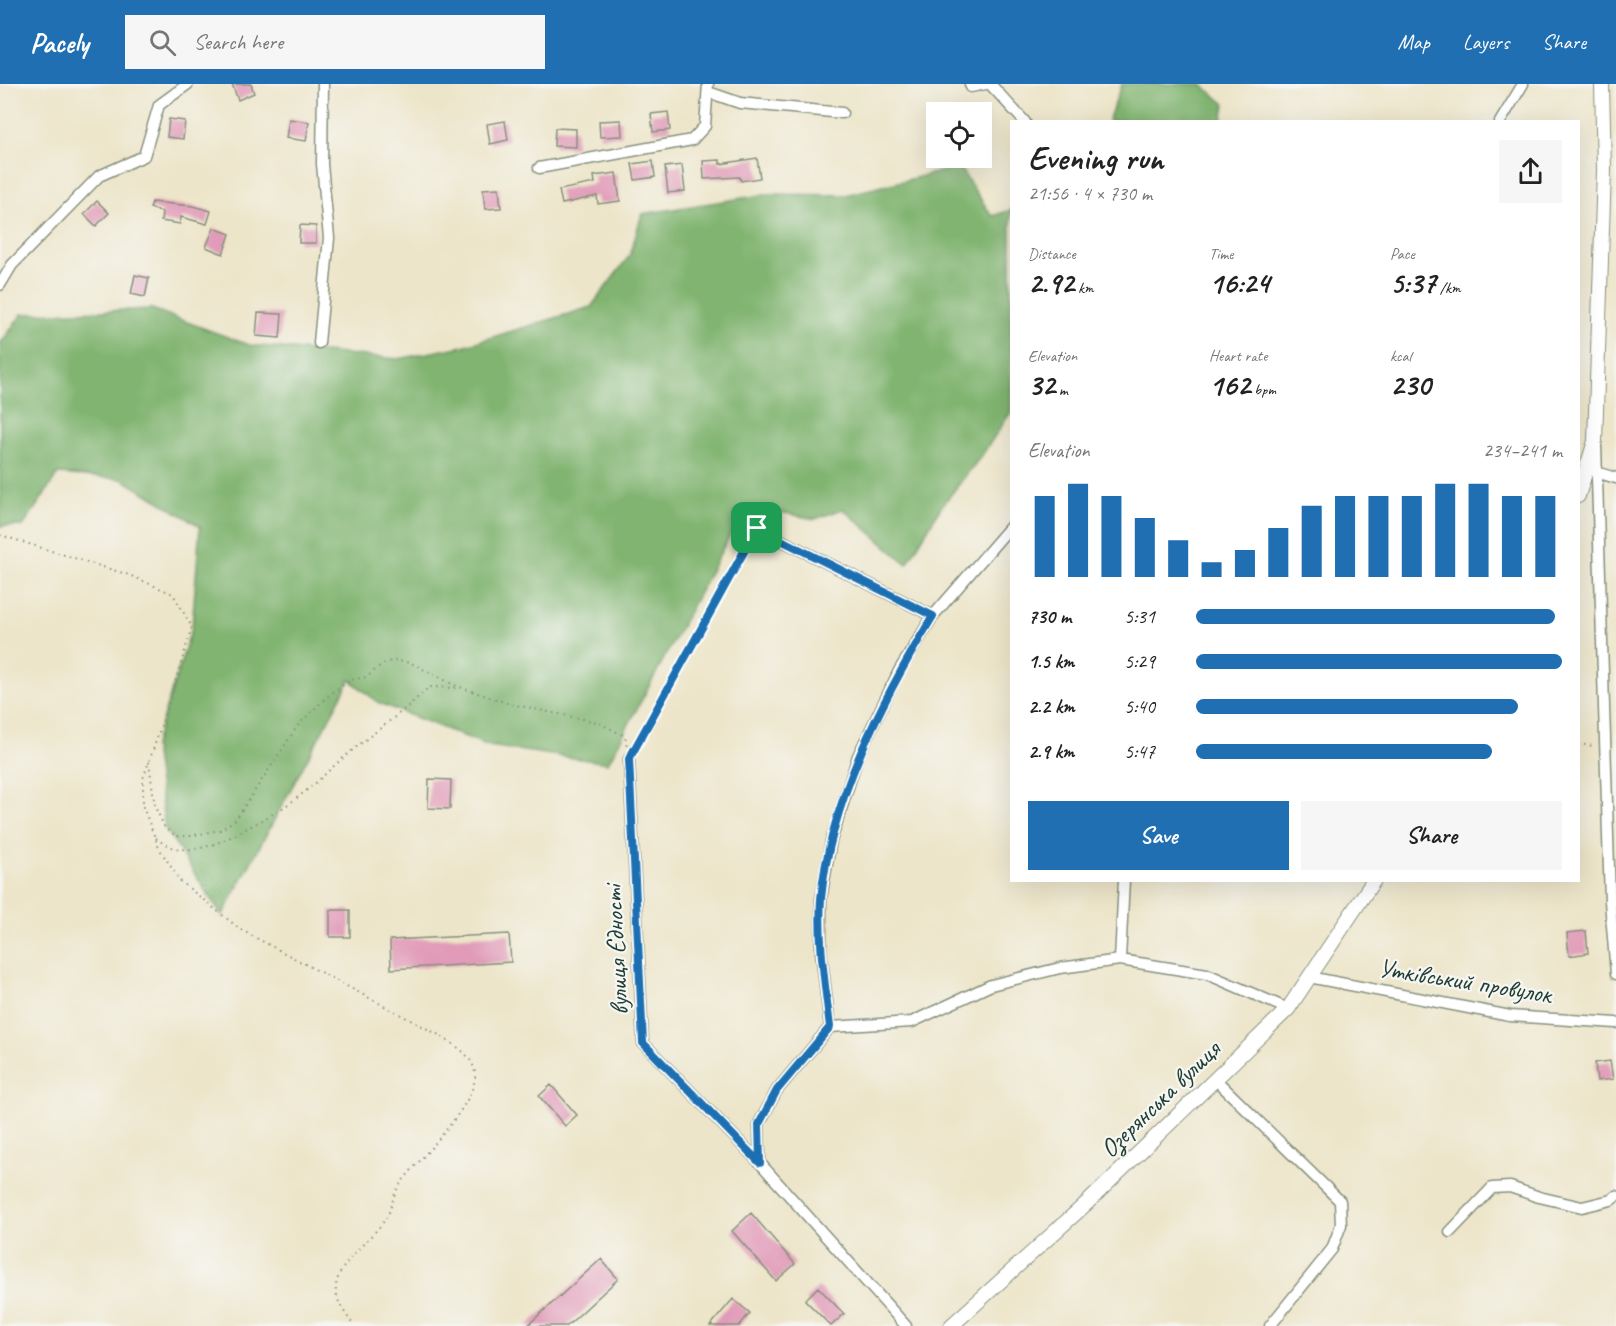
<!DOCTYPE html>
<html lang="en">
<head>
<meta charset="utf-8">
<style>
	:root { --surface:#fff; --page:#f6f6f6; --text:#222; --muted:#767676; --accent:#1f6fb2 }
	body { margin:0; font-family:Caveat,sans-serif; background:var(--page); color:var(--text); height:100vh; display:flex; flex-direction:column; font-size:22px; white-space:nowrap }
	* { box-sizing:border-box; margin:0 }
	p { font-size:20px; color:var(--muted) }
	.icon { flex:none; width:33px; height:33px; fill:none; stroke:currentColor; stroke-width:2; stroke-linecap:round; stroke-linejoin:round }
	.map { position:relative; flex:1; overflow:hidden }
	.sheet { position:absolute; left:1010px; top:36px; width:570px; height:762px; display:flex; flex-direction:column; background:var(--surface); border-radius:0px; box-shadow:0 6px 24px #0002 }
	.sheet>* { flex:none }
	.tools { position:absolute; left:926px; top:18px; display:grid; gap:12px }
	.tools a { display:grid; place-items:center; width:66px; height:66px; border-radius:0px; background:var(--surface); box-shadow:0 6px 24px #0002; font-size:30px }
	.pin { position:absolute; display:grid; place-items:center; width:51px; height:51px; color:#fff; margin:-26px; border-radius:12px; box-shadow:0 3px 9px #0006 }
	.round { display:grid; place-items:center; flex:none; width:63px; height:63px; border-radius:0px; background:var(--page) }
	.head { display:flex; align-items:center; justify-content:space-between; height:102px; padding:0 18px }
	h1 { font-size:33px; font-weight:700; line-height:45px }
	.figures { display:grid; grid-template-columns:repeat(3,1fr); gap:9px; height:102px; padding:6px 18px }
	.figures div { display:grid; align-content:center }
	.figures b { font-size:30px; font-weight:700 }
	.figures small { font-size:16px; font-weight:400 }
	.figures p { font-size:16px }
	.chart { height:168px; padding:12px 18px }
	.chart p { display:flex; justify-content:space-between }
	.chart svg { width:100%; height:108px; margin-top:6px; stroke:var(--accent); stroke-width:6 }
	.primary-button { display:flex; gap:12px; margin-top:auto; padding:12px 18px }
	.primary-button a { flex:1; height:69px; border-radius:0px; background:var(--accent); color:#fff; font-size:24px; font-weight:700; line-height:69px; text-align:center }
	.primary-button a+a { background:var(--page); color:var(--text) }
	ul { padding:0 18px; list-style:none; font-size:20px }
	li { display:grid; grid-template-columns:96px 72px 1fr; align-items:center; height:45px }
	li i { height:15px; border-radius:8px; background:var(--accent) }
	header { display:flex; align-items:center; gap:36px; box-sizing:border-box; height:84px; padding:0 30px; background:var(--accent); color:#fff }
	header strong { font-size:28px }
	nav { display:flex; gap:33px; margin-inline-start:auto; font-size:21px }
	.search { width:420px; height:54px; background:var(--page); display:flex; align-items:center; gap:15px; box-sizing:border-box; padding:0 21px; border-radius:0px; color:var(--muted); font-size:22px }
	.map>svg:first-child { display:block }
	.forest { fill:#80b46f; stroke:#507852; stroke-width:1.5 }
	.building { fill:#e19bb8 }
	.lines { fill:none; stroke-linecap:round; stroke-linejoin:round }
	.minor-casing { stroke:#86917e; stroke-width:13 }
	.tertiary-casing { stroke:#86917e; stroke-width:16 }
	.path { stroke:#86917e; stroke-width:2; stroke-dasharray:1.5 4.5; stroke-linecap:butt }
	.minor { stroke:#fff; stroke-width:10 }
	.tertiary { stroke:#fff; stroke-width:14 }
	.route-casing { stroke:#fff; stroke-width:12 }
	.route { stroke:#1f6fb2; stroke-width:8 }
	.labels { text-anchor:middle; dominant-baseline:central; stroke-width:4.5; stroke-linejoin:round; paint-order:stroke }
	.street-label { font-size:26px; fill:#1f3d34; stroke:#f6f6f2 }
</style>
</head>
<body>
<header>
<strong>Pacely</strong>
<div class="search"><svg class="icon" aria-label="search" viewBox="0 0 24 24"><circle cx="10" cy="10" r="6"/><path d="M15 15l6 6"/></svg>Search here</div>
<nav><a>Map</a><a>Layers</a><a>Share</a></nav>
</header>
<div class="map">
<svg width="1616" height="1242" viewBox="0 0 1616 1242">
	<rect width="100%" height="100%" fill="#f6f6f2"/>
	<filter id="ink" filterUnits="userSpaceOnUse"><feTurbulence type="fractalNoise" baseFrequency=".0167" numOctaves="2"/><feDisplacementMap in="SourceGraphic" scale="12" xChannelSelector="R" yChannelSelector="G"/><feConvolveMatrix kernelMatrix="1 2 1 2 8 2 1 2 1" color-interpolation-filters="sRGB"/></filter>
	<filter id="wash" filterUnits="userSpaceOnUse"><feTurbulence type="fractalNoise" baseFrequency=".008" numOctaves="4" result="noise"/><feDisplacementMap in="SourceGraphic" scale="24" xChannelSelector="R" yChannelSelector="G"/><feGaussianBlur stdDeviation="1.35" result="paint"/><feColorMatrix in="noise" values="0 0 0 0 0 0 0 0 0 0 0 0 0 0 0 0 0 1.4 0 .05"/><feComposite in="paint" operator="in"/></filter>
	<g filter="url(#wash)">
		<rect width="100%" height="100%" fill="#ede5c9"/>
		<path class="forest" d="M1122 0H1201L1225 20 1222 37H1108Z
			M959 83 992 132 1011 126V328L982 371 941 423 907 480 843 425 815 435 758 424 735 442 608 679 489 662 379 619 350 596 222 832 165 744 154 662 192 543 200 442 122 395 58 390 23 442H0V260L22 230 152 225 249 261 398 275 463 262 591 223 630 171 642 130 768 110 846 111Z"/>
		<g id="blocks">
			<path class="building" d="M232 0H251L254 9 238 16Z
				M668 28 670 46 653 48 651 30Z
				M169 35 185 37 183 55 167 53Z
				M289 35 309 38 306 57 286 54Z
				M621 36 622 52 600 53 599 37Z
				M505 37 508 56 490 60 487 40Z
				M555 44 576 45V63L554 62Z
				M757 74 760 94 741 97 740 93 704 95 703 77 720 76V80Z
				M653 77 655 93 635 96 632 80Z
				M682 81 685 107 668 109 665 83Z
				M616 89 620 117 598 120 597 112 562 120 559 106 595 99 594 92Z
				M499 104 501 124 485 125 483 105Z
				M97 117 109 129 96 142 84 130Z
				M152 118 193 122 211 127 207 140 181 133 180 140 161 137 162 128 150 124Z
				M300 141 316 142V159H299Z
				M214 144 230 150 223 170 206 163Z
				M135 191 149 194 145 213 131 210Z
				M258 229 282 230 280 254 256 252Z
				M429 695 451 696 450 725 428 724Z
				M330 826H350V853H330Z
				M1586 847 1588 869 1569 872 1567 849Z
				M509 850 511 878 391 885 390 856Z
				M1610 977 1613 995 1597 997 1595 979Z
				M551 1001 577 1031 565 1042 539 1012Z
				M751 1129 795 1180 776 1197 732 1147Z
				M601 1175 618 1195 567 1242H527Z
				M818 1203 844 1230 831 1242 805 1216Z
				M733 1215 750 1229 739 1242H710Z"/>
		</g>
	</g>
	<g filter="url(#ink)">
		<use href="#blocks" fill-opacity="0" stroke="#86917e" stroke-width="1.5"/>
		<g class="lines">
			<g class="minor-casing">
				<path id="minor" d="M970 0 971 3 986 0
					M990 0 1025 38
					M708 8 740 19 842 29
					M1500 38 1523 0
					M539 84 692 56 705 42 708 0
					M0 201 12 181 99 92 144 72 159 21 188 0
					M319 259 329 154 322 80 323 0
					M1596 362 1610 817 1616 890
					M1596 388 1616 394
					M757 444 933 532
					M629 675 643 959 760 1079 906 1242
					M1120 876 1124 796
					M1309 893 1510 932 1616 939
					M830 943 912 938 991 901 1060 884 1120 876 1207 890 1288 925
					M1215 995 1340 1117 1341 1141 1332 1165 1270 1242
					M760 1079 759 1040 777 1006 830 943 821 868V815L831 757 858 672 899 587 933 532 1011 442
					M1450 1148 1492 1104 1510 1103 1539 1113 1582 1123 1611 1116 1616 1112"/>
			</g>
			<g class="tertiary-casing">
				<path id="tertiary" d="M1578 412 1595 357 1604 86 1602 0
					M951 1242 1088 1118 1288 925 1374 796"/>
			</g>
			<path class="path" d="M0 451 129 491 173 510 192 543 171 613 143 695V723L159 764 180 797 241 846 439 951C453 960 474 971 475 990 477 1021 417 1076 399 1102 392 1112 392 1126 385 1136 372 1154 339 1179 336 1201 334 1216 346 1230 354 1242
				M1578 660 1593 662
				M635 664 751 454
				M149 678 155 723 165 744 176 752H190L220 746 236 735 299 640 330 610 350 596 367 593 381 581 393 576 411 579 454 601 510 620 597 638 625 652 627 663
				M156 754C186 779 224 757 253 741 272 731 290 720 307 706 321 695 334 681 348 670 375 647 404 628 429 603L459 604"/>
			<use href="#minor" class="minor"/>
			<use href="#tertiary" class="tertiary"/>
		</g>
	</g>
	<g class="lines" filter="url(#ink)">
		<g class="route-casing">
			<path id="route" d="M757 444 933 532C882 616 830 716 821 815 818 858 825 900 830 943L777 1006 759 1040 760 1079 643 959 629 675Z"/>
		</g>
		<use href="#route" class="route"/>
	</g>
	<g class="labels">
		<g class="street-label">
			<text transform="translate(616 866) rotate(-93)">вулиця Єдності</text>
			<text transform="translate(1465 897) rotate(9)">Утківський провулок</text>
			<text transform="translate(1160 1015) rotate(-44)">Озерянська вулиця</text>
		</g>
	</g>
</svg>
<div class="tools">
<a><svg class="icon" aria-label="locate" viewBox="0 0 24 24"><circle cx="12" cy="12" r="6"/><path d="M12 2v4M12 18v4M2 12h4M18 12h4"/></svg></a>
</div>
<div class="pin" style="left:757px;top:444px;background:#1e9e55"><svg class="icon" aria-label="arrive" viewBox="0 0 24 24"><path d="M6 21V4h12l-3 4 3 4H6"/></svg></div>
<section class="sheet">
<div class="head"><div><h1>Evening run</h1><p>21:56 · 4 × 730 m</p></div><a class="round"><svg class="icon" aria-label="share" viewBox="0 0 24 24"><path d="M12 15V3M7 8l5-5 5 5M5 13v7h14v-7"/></svg></a></div>
<div class="figures">
<div><p>Distance</p><b>2.92<small> km</small></b></div>
<div><p>Time</p><b>16:24</b></div>
<div><p>Pace</p><b>5:37<small> /km</small></b></div>
</div>
<div class="figures">
<div><p>Elevation</p><b>32<small> m</small></b></div>
<div><p>Heart rate</p><b>162<small> bpm</small></b></div>
<div><p>kcal</p><b>230</b></div>
</div>
<div class="chart"><p><span>Elevation</span>234–241 m</p>
<svg viewBox="0 0 160 44" preserveAspectRatio="none"><path d="M5 44V11M15 44V6M25 44V11M35 44V20M45 44V29M55 44V38M65 44V33M75 44V24M85 44V15M95 44V11M105 44V11M115 44V11M125 44V6M135 44V6M145 44V11M155 44V11"/></svg>
</div>
<ul>
<li><b>730 m</b>5:31<i style="width:98%"></i></li>
<li><b>1.5 km</b>5:29<i style="width:100%"></i></li>
<li><b>2.2 km</b>5:40<i style="width:88%"></i></li>
<li><b>2.9 km</b>5:47<i style="width:81%"></i></li>
</ul>
<div class="primary-button"><a>Save</a><a>Share</a></div>
</section>
</div>
</body>
</html>
